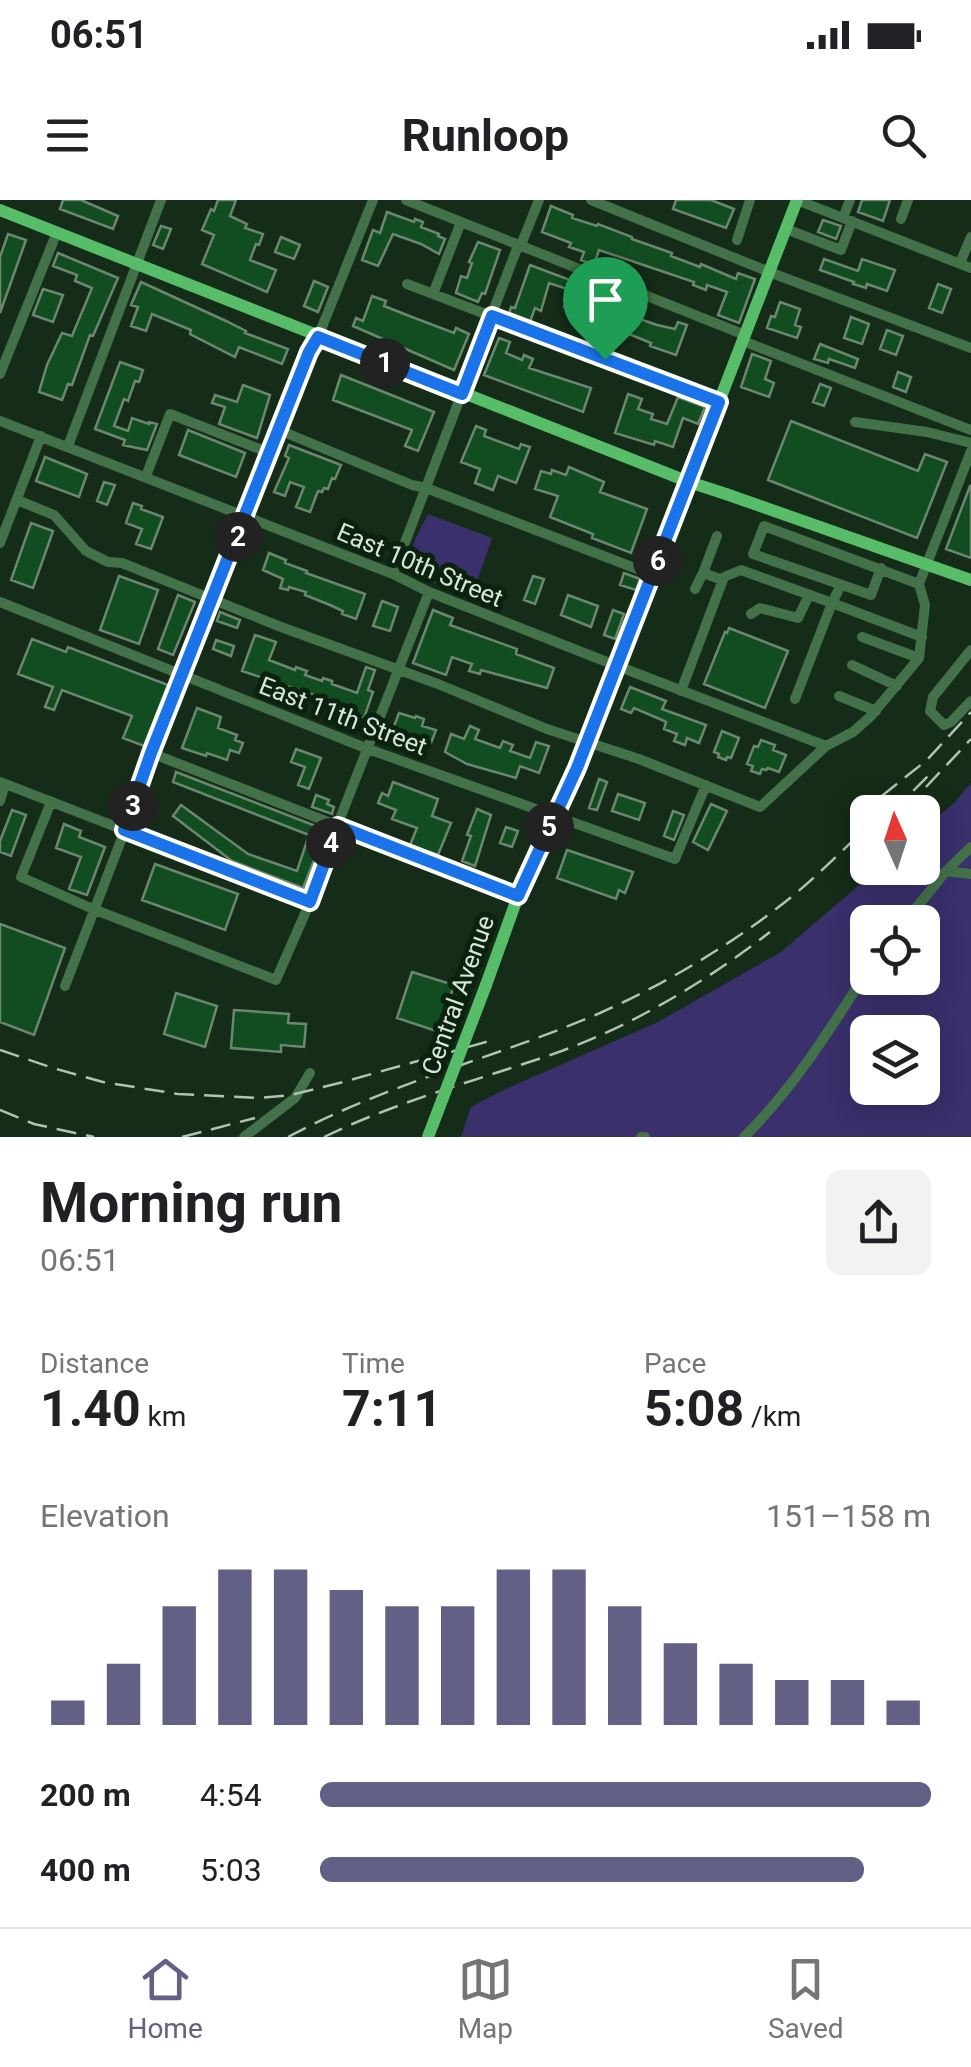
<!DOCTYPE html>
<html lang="en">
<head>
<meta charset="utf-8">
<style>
	:root { --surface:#fff; --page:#f2f2f2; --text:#202124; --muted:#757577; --line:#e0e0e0; --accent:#626084 }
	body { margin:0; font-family:Roboto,sans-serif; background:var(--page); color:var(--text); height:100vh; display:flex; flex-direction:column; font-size:38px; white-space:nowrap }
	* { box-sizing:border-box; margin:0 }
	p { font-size:32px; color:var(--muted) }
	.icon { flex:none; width:55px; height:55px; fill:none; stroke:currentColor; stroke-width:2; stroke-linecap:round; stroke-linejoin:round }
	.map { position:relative; height:937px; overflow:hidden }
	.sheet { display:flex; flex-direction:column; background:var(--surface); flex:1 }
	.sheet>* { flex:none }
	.needle { width:65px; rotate:357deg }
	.fabs { position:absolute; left:850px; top:595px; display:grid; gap:20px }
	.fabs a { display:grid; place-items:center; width:90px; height:90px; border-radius:15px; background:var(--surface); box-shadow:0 5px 25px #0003; font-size:50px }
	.pin { position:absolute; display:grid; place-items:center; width:85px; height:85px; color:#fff; margin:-102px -42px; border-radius:50% 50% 50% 0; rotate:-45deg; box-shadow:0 0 10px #0007 }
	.pin .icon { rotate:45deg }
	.km { position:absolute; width:50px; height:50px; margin:-25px; border-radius:50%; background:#222; color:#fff; font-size:28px; line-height:50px; text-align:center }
	.round { display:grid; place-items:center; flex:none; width:105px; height:105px; border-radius:15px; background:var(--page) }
	.overview { display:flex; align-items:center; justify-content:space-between; height:170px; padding:0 40px }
	h1 { font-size:55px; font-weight:700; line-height:75px }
	.stats { display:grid; grid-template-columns:repeat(3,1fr); gap:15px; height:170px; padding:10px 40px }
	.stats div { display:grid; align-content:center }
	.stats b { font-size:50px; font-weight:700 }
	.stats small { font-size:28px; font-weight:400 }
	.stats p { font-size:28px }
	.chart { height:280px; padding:20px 40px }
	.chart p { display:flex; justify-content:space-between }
	.chart svg { width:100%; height:180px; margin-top:10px; stroke:var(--accent); stroke-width:6 }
	ul { padding:0 40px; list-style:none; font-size:32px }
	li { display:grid; grid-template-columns:160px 120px 1fr; align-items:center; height:75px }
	li i { height:25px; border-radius:12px; background:var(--accent) }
	.status { display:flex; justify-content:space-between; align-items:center; height:70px; padding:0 50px; background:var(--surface); direction:ltr }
	.status svg { height:28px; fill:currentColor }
	header { display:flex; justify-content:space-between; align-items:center; height:130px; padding:0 40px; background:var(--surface); font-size:45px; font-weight:700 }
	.menu { display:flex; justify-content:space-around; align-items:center; height:140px; border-top:2px solid var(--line); background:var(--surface); font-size:28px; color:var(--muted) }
	.menu a { display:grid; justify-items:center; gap:5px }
	.menu .active { color:var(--accent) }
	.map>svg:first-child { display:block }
	.green { fill:#39306c; fill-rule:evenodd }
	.building { fill:#114d20; stroke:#6c876f; stroke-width:2.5 }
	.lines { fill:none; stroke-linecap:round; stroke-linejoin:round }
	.minor { stroke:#437149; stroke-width:10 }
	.major { stroke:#57bd69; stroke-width:12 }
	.rail { stroke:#b1c1b2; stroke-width:2.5; stroke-dasharray:20 10; stroke-linecap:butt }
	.major-bridge { stroke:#57bd69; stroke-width:12 }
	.route-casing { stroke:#fff; stroke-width:20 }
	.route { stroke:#1a73e8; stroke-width:12 }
	.labels { text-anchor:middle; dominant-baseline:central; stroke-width:10; stroke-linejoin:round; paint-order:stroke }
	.street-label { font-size:25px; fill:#d8e7d9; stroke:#0b220f }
</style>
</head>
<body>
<div class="status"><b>06:51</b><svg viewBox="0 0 49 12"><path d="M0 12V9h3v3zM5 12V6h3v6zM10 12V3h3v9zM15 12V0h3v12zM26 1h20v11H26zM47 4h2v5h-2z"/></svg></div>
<header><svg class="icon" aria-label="menu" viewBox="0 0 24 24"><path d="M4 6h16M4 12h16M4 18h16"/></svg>Runloop<svg class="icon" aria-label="search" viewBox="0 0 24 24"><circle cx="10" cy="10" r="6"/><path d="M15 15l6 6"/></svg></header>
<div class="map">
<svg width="971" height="937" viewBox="0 0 971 937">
	<rect width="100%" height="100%" fill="#142c18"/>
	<path class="green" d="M428 314 492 338 472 396C453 389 405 381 411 352 414 339 422 326 428 314Z
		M971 583V937H461L471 907 499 892 656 823 781 752 879 668H922L923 630 955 602ZM868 722H922V778H868ZM868 832H922V888H868Z"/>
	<path class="building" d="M63 0H81L118 16 113 29 60 9Z
		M218 0H236L230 16 247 24 245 28 263 34 259 45 256 44 250 60 276 70 267 92 202 64 214 35 202 30 211 9 214 11Z
		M676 0H711L734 9 726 28 673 9Z
		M862 0H890L883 21 858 12Z
		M551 6 573 15 572 18 597 26 598 24 632 37V39L672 53 671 56 700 67 701 64 736 79 738 73 755 79 739 123 718 115 727 92 707 85 706 90 693 85 694 82 599 50 594 65 581 60 584 52 569 47 571 43 542 32Z
		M387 12 414 22 415 19 423 22 421 27 439 34 438 36 445 39 439 54 421 44 393 34 378 66 362 60 373 30 380 33Z
		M823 20 841 26 836 39 818 32Z
		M161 26 171 29 163 49 153 45Z
		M8 34 26 40 0 113V57Z
		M281 37 300 45 294 59 275 52Z
		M478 42 500 50 485 94 482 93 478 102 456 93 461 76 467 78 472 63 469 62Z
		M58 53 118 78 93 136 90 135 72 185 68 184 62 200 39 192 47 165 62 133 72 136 92 88 75 81 77 75 53 66Z
		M824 59 858 71 862 59 895 70 887 91 867 84 866 88 853 84 854 82 820 70Z
		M530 65 570 80 567 89 549 83 541 111 535 108 530 122 509 114 511 107 515 108Z
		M314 81 328 87 318 112 304 106Z
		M141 82 226 121 246 131 245 133 288 149 282 164 239 147 235 157 190 134 191 130 152 114 146 131 131 126 138 107 131 105Z
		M938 84 951 89 942 113 929 108Z
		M43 89 63 95 53 122 33 115Z
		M570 90 598 98 635 114 634 117 657 125 675 129 678 122 687 125 676 155 650 146 651 143 597 121 598 119 564 107Z
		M372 96 386 101 384 106 412 117 454 133 456 128 469 134 454 170 353 126 356 118 363 121Z
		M780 102 800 109 795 125 801 127 797 138 767 128 771 116 775 117Z
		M851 117 869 124 862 144 844 138Z
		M887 130 903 136 896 155 880 149Z
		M499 138 510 142 506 153 522 160 524 155 533 159 529 168 591 188 583 212 484 175Z
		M820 144 858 159 855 168 829 159 828 163 814 159Z
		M752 154 771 161 765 179 774 183 769 197 741 187Z
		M120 162 143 170 139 182 135 181 128 201 124 199 114 226 128 231 132 218 149 224V222L157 224 147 250 123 245 125 240 95 229Z
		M898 172 911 177 906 192 893 187Z
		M341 175 434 212 418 251 405 246 412 230 333 200Z
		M820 184 831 188 824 206 813 202Z
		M243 185 270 195 257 238 219 224 225 207 212 203 215 195 237 202Z
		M628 194 642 199 638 209 653 214 651 219 667 224 678 197 705 207 698 224 683 218 673 247 655 241 654 245 615 233Z
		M791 221 918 271 925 254 947 262 917 338 768 280Z
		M476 226 486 230 484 236 519 249 521 244 530 247 516 283 498 276 493 290 475 283 480 269 461 262Z
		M188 230 245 253 236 277 179 255Z
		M289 245 341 265 335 279 332 278 328 289 324 288 322 292 318 291 310 312 296 307 304 287 290 282 285 296 274 292 289 258 285 256Z
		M45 257 87 274 79 297 36 281Z
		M569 267 604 282 600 292 647 309 631 353 592 338 593 334 550 317 558 296 535 289 541 271 551 274 552 270 566 275Z
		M104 282 115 285 107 305 97 301Z
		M970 286H971V358L946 349Z
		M133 303 142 306 141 309 163 317 151 349 136 344 142 329 126 323Z
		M31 323 53 331 33 388 11 380Z
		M269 353 286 360 285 363 307 371 306 373 365 394 356 419 342 414 343 411 330 405 305 395 306 392 289 387 288 390 280 388 283 379 263 370Z
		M624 373 640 379 636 390 620 385Z
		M119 376 158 390 139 444 100 430Z
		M533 376 544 379 535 404 524 400Z
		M178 395 195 402 173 455 158 449Z
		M568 395 598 406 591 427 561 415Z
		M382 401 398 407 390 431 373 426Z
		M433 410 453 418 450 425 517 449 516 454 554 468 547 488 481 470 480 474 469 471 472 464 452 457 446 475 413 463Z
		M613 410 624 414 615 439 604 435Z
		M220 412 240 420 237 428 217 421Z
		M729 428 788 451 765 508 704 484 725 432 727 433Z
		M255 435 276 442 269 460 295 470 296 467 307 471 305 475 322 481 323 478 332 481V484L357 493 366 467 375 470 368 490 373 492 364 518 329 505 330 500 242 471Z
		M32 439 66 452 68 447 168 485 144 546 123 538 132 516 62 490 54 510 45 507 53 487 18 474Z
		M216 440 234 446 231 456 213 449Z
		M630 487 666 501 662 509 706 525 699 543 687 538 685 545 674 541 677 534 664 529 666 522 662 520 634 508 631 513 621 509Z
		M197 508 221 517 218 528 237 535 235 540 243 543 239 553 230 550 227 560 207 553 206 556 182 548Z
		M399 513 415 518 416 516 424 519 422 526 436 530 431 543 393 529Z
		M470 526 479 530 475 539 500 548 503 541 513 545 510 551 530 558 536 542 549 546 539 573 520 566 516 578 467 564 445 552 451 534 464 539Z
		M722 531 739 538 731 558 727 557 726 560 718 557 719 554 714 552Z
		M761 540 775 545 773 550 786 555 779 572 768 568 766 570 762 569 760 574 751 571 753 566 747 564 754 546 758 547Z
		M296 549 321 558 309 589 298 585 305 567 291 562Z
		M176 572 326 630 303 688 232 661 173 616 181 605 248 654 297 671 309 635 173 582Z
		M599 579 607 582 597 610 589 608Z
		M393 582 438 599 432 616 451 623 438 655 410 645 417 628 392 619 396 610 378 603 382 593 388 596Z
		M618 594 645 603 639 620 612 611Z
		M316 595 329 600 327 604 334 607 332 614 312 607Z
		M711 604 727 611 708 650 693 642Z
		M477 609 491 615 475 666 462 661 471 636 467 635Z
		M12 610 26 615 11 656 0 652V641Z
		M673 611 684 615 674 640 664 636Z
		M64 624 81 631 79 637 105 647 87 695 69 689 81 657 56 648Z
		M506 627 518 631 512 647 500 643Z
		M567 650 633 672 625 693 619 690 616 699 557 678Z
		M155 664 238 694 225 730 142 700Z
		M0 724 65 748 34 835 0 822Z
		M412 772 454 785 439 832 397 818Z
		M176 793 217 806 205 847 164 834Z
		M234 810 289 814 288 823 306 824 304 847 281 845V852L231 848Z"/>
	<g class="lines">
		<path class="minor" d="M406 0 745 135
			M591 0 777 75 971 148
			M797 0 971 68
			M843 18 850 0
			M901 19 908 0
			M786 29 841 50 852 21
			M737 40 750 0
			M960 63 971 37
			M407 84 719 203
			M433 94 461 22
			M743 141 971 230
			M0 174 57 32
			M0 221 393 374 429 392 607 462 826 546
			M855 222 927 232 971 243
			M279 230 412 285 426 288 653 375
			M68 246 161 0
			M146 276 170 214 270 253
			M17 300 54 315 86 351 108 362 122 363 281 427 438 484 547 529 639 559 760 607 826 546 853 532 871 516 919 458 925 405 919 384
			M717 336 703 373 723 380
			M0 343 41 236
			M881 368 871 395 753 354 764 326 919 384 971 251
			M393 374 516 51 523 40 539 0
			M841 385 832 403 922 437
			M695 389 703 373
			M0 402 368 549 675 659 706 585
			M751 414 760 408 798 418 809 395
			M862 437 919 458
			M971 450 933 497 930 511 944 525 951 522 971 501
			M852 465 897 486
			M681 491 724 377 741 370 832 403 795 499
			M839 496 876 511
			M151 553 518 696
			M0 582 310 702
			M0 601 5 584
			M51 602 21 677 93 709 276 780 310 702 337 626 429 392
			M946 671 971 674
			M905 722 946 671 971 647
			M65 786 125 630 151 553 309 152 318 137 373 0
			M244 937 295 898 310 873
			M641 937H645
			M744 937C793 889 831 828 868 770"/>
		<path class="major" d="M0 10 689 282 726 294
			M486 785 518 696 577 568 617 466 797 0"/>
		<path class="rail" d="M926 587 971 539
			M892 612 930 574
			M858 615 927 560 971 512
			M0 850 53 868 103 882 178 894 259 898 291 895 343 882 493 840
			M0 910 34 924 94 937
			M182 937 255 918
			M288 937C386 884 498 857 600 813 669 782 736 742 795 694 820 673 844 649 868 626
			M324 937C398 901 478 880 556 853 632 826 707 781 770 732"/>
		<path class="major-bridge" d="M726 294 971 380
			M428 937 486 785"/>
	</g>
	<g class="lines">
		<g class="route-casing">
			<path id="route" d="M492 116 719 202 577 568 518 696 338 626 310 702 124 630 151 553 309 152 318 137 462 194Z"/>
		</g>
		<use href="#route" class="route"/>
	</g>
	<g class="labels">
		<g class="street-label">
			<text transform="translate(420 365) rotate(23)">East 10th Street</text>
			<text transform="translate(343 516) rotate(21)">East 11th Street</text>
			<text transform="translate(458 795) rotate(-70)">Central Avenue</text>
		</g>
	</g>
</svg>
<div class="fabs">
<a><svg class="needle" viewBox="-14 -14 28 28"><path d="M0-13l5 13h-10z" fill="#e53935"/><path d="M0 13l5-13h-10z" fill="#757577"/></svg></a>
<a><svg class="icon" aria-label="locate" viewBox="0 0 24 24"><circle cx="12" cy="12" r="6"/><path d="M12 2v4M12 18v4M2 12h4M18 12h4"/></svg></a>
<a><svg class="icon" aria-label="layers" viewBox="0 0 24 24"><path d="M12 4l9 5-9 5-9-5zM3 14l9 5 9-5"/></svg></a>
</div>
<div class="pin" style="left:605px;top:159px;background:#1e9e55"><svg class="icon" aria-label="arrive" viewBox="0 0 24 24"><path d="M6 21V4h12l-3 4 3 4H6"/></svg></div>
<b class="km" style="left:385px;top:163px">1</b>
<b class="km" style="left:238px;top:337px">2</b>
<b class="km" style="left:133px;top:606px">3</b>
<b class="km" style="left:331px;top:643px">4</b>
<b class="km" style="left:549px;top:627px">5</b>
<b class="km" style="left:658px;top:361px">6</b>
</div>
<section class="sheet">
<div class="overview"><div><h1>Morning run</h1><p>06:51</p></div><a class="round"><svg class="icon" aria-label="share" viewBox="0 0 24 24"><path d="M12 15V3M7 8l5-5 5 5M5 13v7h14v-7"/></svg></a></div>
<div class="stats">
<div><p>Distance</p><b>1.40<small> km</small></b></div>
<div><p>Time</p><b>7:11</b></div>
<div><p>Pace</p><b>5:08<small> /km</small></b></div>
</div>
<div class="chart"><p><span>Elevation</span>151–158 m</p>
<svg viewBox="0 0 160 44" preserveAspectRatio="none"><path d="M5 44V38M15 44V29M25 44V15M35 44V6M45 44V6M55 44V11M65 44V15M75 44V15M85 44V6M95 44V6M105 44V15M115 44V24M125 44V29M135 44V33M145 44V33M155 44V38"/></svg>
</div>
<ul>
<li><b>200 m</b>4:54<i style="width:100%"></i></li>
<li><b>400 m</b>5:03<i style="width:89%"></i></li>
</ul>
</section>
<nav class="menu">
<a class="active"><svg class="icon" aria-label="home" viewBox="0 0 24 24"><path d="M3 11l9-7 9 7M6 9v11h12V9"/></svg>Home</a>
<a><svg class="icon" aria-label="map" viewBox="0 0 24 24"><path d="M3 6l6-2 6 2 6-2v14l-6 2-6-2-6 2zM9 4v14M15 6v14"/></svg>Map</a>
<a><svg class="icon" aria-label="saved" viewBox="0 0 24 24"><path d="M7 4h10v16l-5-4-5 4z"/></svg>Saved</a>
</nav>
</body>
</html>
